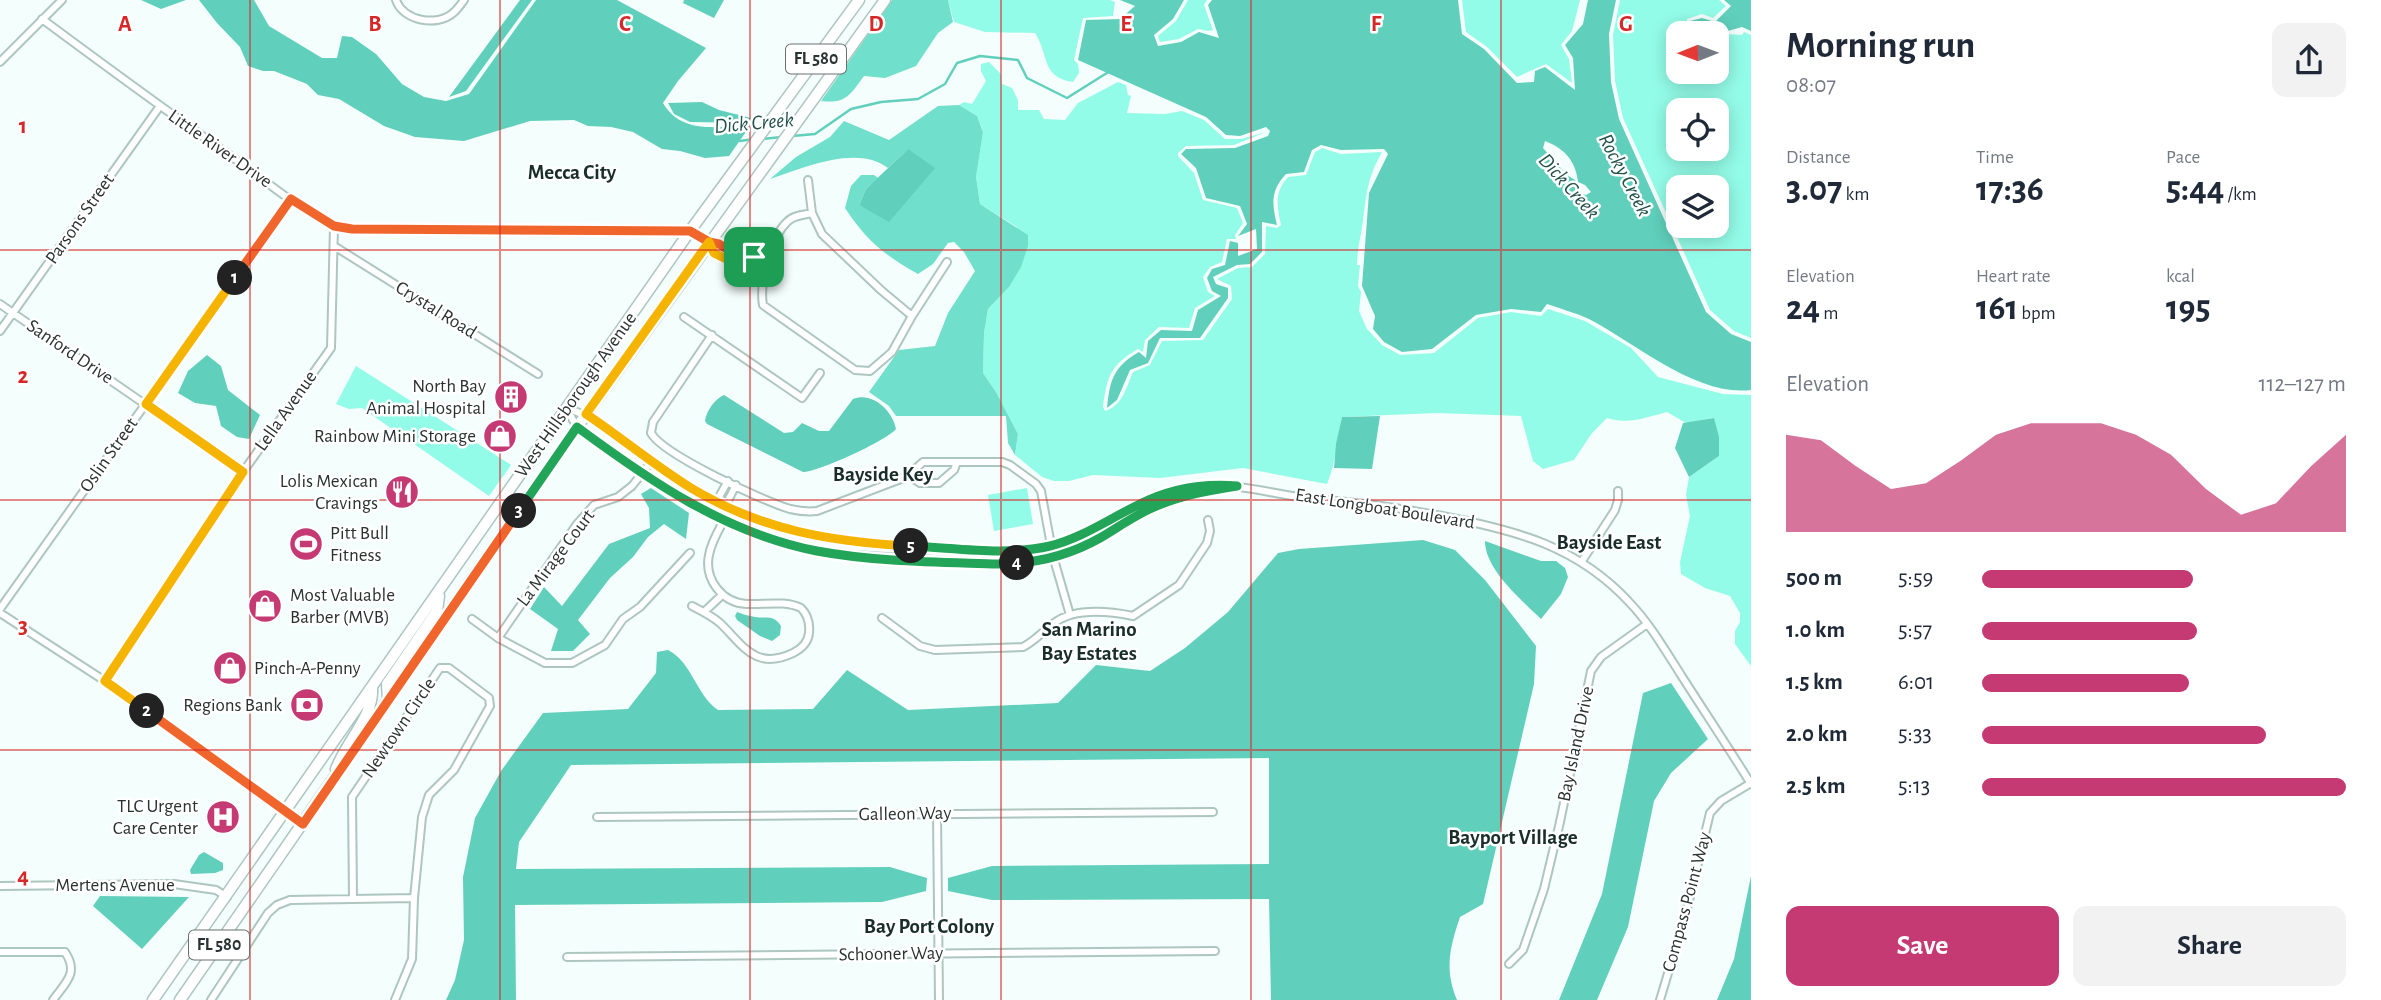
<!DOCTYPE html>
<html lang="en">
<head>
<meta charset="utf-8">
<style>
	:root { --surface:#fff; --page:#f2f2f3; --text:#1f2937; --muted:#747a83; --accent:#c53a72 }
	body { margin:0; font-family:"Alegreya Sans",sans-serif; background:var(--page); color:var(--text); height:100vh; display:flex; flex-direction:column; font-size:26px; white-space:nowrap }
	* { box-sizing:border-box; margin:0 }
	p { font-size:23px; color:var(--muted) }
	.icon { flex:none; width:38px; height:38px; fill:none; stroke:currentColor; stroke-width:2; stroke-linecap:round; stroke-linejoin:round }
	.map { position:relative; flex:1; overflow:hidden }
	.details { display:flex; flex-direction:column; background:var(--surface); width:630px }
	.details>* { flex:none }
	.needle { width:46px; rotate:269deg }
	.tools { position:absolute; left:1666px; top:21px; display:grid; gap:14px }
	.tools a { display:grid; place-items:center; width:63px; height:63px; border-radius:14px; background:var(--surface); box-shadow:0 4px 18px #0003; font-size:35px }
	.pin { position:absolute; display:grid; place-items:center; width:60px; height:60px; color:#fff; margin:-30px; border-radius:14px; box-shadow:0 4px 10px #0006 }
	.km { position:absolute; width:35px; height:35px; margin:-18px; border-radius:50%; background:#222; color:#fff; font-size:19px; line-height:35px; text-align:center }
	.round { display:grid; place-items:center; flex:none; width:74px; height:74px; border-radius:14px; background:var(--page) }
	.summary { display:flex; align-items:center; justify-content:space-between; height:119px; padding:0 35px }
	h1 { font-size:38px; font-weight:700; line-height:52px }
	.stats { display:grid; grid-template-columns:repeat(3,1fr); gap:10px; height:119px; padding:7px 35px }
	.stats div { display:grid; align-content:center }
	.stats b { font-size:35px; font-weight:700 }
	.stats small { font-size:19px; font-weight:400 }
	.stats p { font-size:19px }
	.chart { height:196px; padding:14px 35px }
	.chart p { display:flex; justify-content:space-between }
	.chart svg { width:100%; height:126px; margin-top:7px; fill:var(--accent); opacity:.7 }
	.primary-button { display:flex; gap:14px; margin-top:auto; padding:14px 35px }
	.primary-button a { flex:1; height:80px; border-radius:14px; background:var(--accent); color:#fff; font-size:28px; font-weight:700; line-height:80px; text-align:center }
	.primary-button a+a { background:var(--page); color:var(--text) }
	ul { padding:0 35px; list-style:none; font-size:23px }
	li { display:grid; grid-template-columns:112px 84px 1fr; align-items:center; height:52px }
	li i { height:18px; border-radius:9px; background:var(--accent) }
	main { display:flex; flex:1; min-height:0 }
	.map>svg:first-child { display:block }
	.green { fill:#93fce8; fill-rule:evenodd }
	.forest { fill:#70dfcb }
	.water { fill:#60d0bc; fill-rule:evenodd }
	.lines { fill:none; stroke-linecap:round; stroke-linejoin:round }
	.stream { stroke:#60d0bc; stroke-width:2.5 }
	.minor-casing { stroke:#adc6c0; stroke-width:10 }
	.primary-casing { stroke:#adc6c0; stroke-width:13 }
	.minor { stroke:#fff; stroke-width:6 }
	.primary { stroke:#fff; stroke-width:10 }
	.split-1-casing { stroke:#fff; stroke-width:14 }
	.split-2-casing { stroke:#fff; stroke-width:14 }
	.split-3-casing { stroke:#fff; stroke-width:14 }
	.split-4-casing { stroke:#fff; stroke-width:14 }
	.split-5-casing { stroke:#fff; stroke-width:14 }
	.split-6-casing { stroke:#fff; stroke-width:14 }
	.split-1 { stroke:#f0652b; stroke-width:9 }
	.split-2 { stroke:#f5b400; stroke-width:9 }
	.split-3 { stroke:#f0652b; stroke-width:9 }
	.split-4 { stroke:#22a559; stroke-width:9 }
	.split-5 { stroke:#22a559; stroke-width:9 }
	.split-6 { stroke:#f5b400; stroke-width:9 }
	.grid { fill:none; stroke:#d62828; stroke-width:2; stroke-opacity:0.55 }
	.labels { text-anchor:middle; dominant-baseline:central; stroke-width:5; stroke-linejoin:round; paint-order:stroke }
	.shield { fill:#fff; stroke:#69706f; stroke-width:2 }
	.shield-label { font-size:18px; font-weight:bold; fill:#293331 }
	.street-label { font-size:19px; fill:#293331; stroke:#fff }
	.poi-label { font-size:19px; fill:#293331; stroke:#fff; text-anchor:end }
	.water-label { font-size:21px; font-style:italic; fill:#215149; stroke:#fff }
	.neighbourhood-label { font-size:21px; font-weight:bold; fill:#192e2a; stroke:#fff }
	.grid-label { font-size:23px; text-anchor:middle; font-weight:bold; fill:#d62828; stroke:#fff; stroke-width:5; stroke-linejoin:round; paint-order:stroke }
</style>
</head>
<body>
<main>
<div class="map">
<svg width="1751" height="1000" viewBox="0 0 1751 1000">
	<rect width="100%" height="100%" fill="#f4fefc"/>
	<path class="green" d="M948 0H1110L1115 2 1113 16 1083 18 1074 60 1078 64 1079 73 1073 82C1041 78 1049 54 1035 33L985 32 954 22Z
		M1188 0H1207L1204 5 1213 30 1208 31 1198 29 1179 39 1160 42 1158 36 1176 21Z
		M1462 0H1580L1572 31 1561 45 1569 59 1572 83 1546 64 1517 77 1487 47 1466 32Z
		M1620 0H1719L1726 6 1713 18 1702 14 1687 19V23L1695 29 1691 33H1678V72H1717V37L1726 34 1742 35 1744 32 1751 35V338L1734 331 1710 310 1623 118 1615 81 1613 35ZM1678 110H1717V149H1678ZM1678 187H1717V226H1678Z
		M989 62 1001 74 1002 84 1012 88 1018 100V110H1039L1044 119 1065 120 1078 103 1118 82 1126 85 1128 95 1131 96 1127 113 1165 114 1182 111 1204 120 1225 139H1241L1266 132 1234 145 1186 146 1178 153V156L1194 173 1203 200 1237 208 1243 223 1235 235 1236 239H1227L1222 262 1210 267 1203 277 1208 292 1215 296 1195 308 1189 328 1159 327 1145 340 1143 352 1138 349C1110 365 1107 377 1103 407L1105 411C1122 406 1126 388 1133 372L1150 365 1162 341 1203 340 1232 299 1231 286 1217 279 1238 268 1252 267 1265 254 1266 226 1277 228 1281 225C1277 207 1274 192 1288 177L1306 175 1315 152 1322 148 1341 154 1382 152C1367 179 1367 192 1363 221 1361 236 1357 249 1357 265H1360L1358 286 1361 292 1359 311 1367 329 1382 345 1400 355 1434 353 1478 318 1511 312 1541 316 1548 309 1585 321 1631 348 1658 377 1723 394 1751 395V666L1735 644V631L1740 622V613L1730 596 1705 588 1681 574 1680 562 1690 516 1686 495 1689 477 1719 456 1713 418 1686 423 1667 412C1647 417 1628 425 1607 418L1592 433 1574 460 1543 469 1533 461 1521 416 1437 413 1342 417C1337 439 1336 463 1327 484L1243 468 1160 478 1093 475 1069 481H1054L1042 477 1015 455 1018 434 996 392 983 373 984 333 988 309 1009 287 1017 227 980 204 976 177 983 131 977 116 959 105 964 102 972 104 986 81 981 71V64Z
		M356 366 511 465 489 496 362 408 349 409 336 404Z
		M1027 488 1033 524 994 531 988 495Z"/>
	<path class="forest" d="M892 0H948L953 22 938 33 916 66 885 78 864 76C850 95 846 104 821 101Z
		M959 105 977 116 983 132 976 177 980 204 1028 235V246L1021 267 1009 287 988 309 984 333 983 373 996 392 1018 434 1015 455 1008 443 1006 416H896L889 406 869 392 899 350 935 346 948 313 975 271 964 252 954 242 948 243 933 264 918 274C884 255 866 240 845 208L851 186 861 175H874L878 178 866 189 859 205 866 208 908 149 888 168C857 144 803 168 770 179L796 157 830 137 844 121 889 140 938 106Z"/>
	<path class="water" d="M141 0H186L161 9Z
		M199 0H254L269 26 322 58H337L342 36 352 37 376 54 402 84 424 97 446 101 469 94 536 0H617L706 48 678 81 663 103C682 135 717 126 750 126L729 156 705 158 680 151 662 149 633 132 611 127 588 126 574 120 530 121 464 141 415 137 384 126 339 99 318 95 307 84 274 71H263L248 66 240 47 217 23Z
		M520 0H532L466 91 449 97Z
		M684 0H724L714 18 683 3Z
		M1120 0H1184L1173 19 1154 35 1158 46 1181 42 1199 32 1219 38 1208 5 1212 0H1458L1462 34 1484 49 1517 83 1534 82 1535 71 1545 67 1575 90 1573 58 1565 45 1583 24 1588 0H1616L1609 34 1611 82 1619 119 1706 312 1731 334 1751 342V390C1697 397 1635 343 1589 319 1576 313 1561 309 1547 304L1541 312 1511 309 1476 315 1432 349 1402 352 1384 342 1373 329 1375 316 1362 286 1369 193 1388 154 1384 149 1341 150 1321 145 1312 150 1304 172 1286 174C1270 191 1272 204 1277 225L1262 222V252L1250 264 1237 265 1213 277 1216 284 1228 288V298L1200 338H1160L1148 363 1130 370 1117 400 1107 408C1110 380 1113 367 1139 352L1146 358 1148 341 1161 330 1192 331 1198 310 1221 296 1212 291 1207 278 1212 269 1225 265 1230 241 1238 243V256L1257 249 1256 229 1238 236 1247 224 1240 206 1206 198 1196 168 1181 154 1186 149 1235 148 1268 136 1270 131 1266 127 1240 136 1226 135 1206 117 1078 60 1086 20 1120 19 1135 6ZM1545 141C1564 148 1576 161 1578 182L1585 185 1591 192 1586 195 1575 192 1578 185 1575 180 1567 175 1543 148Z
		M1724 0H1751V31L1742 27 1717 34 1696 33 1700 29 1690 21 1702 18 1715 22 1731 6Z
		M702 102 719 110 755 119 752 123 690 122 674 114 668 103Z
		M908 149 935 168 889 222 859 205 866 189Z
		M207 355 221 366 228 390 260 415 249 439 237 437 221 426 216 406 195 403 178 393 188 371Z
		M724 395 784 433 793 432 802 423 819 431H829L853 399C872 391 893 411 896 429 886 441 818 472 803 472L707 424 705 421C706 411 715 399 724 395Z
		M1380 416 1372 469 1334 468 1336 444 1342 417Z
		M1714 418 1719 437V456L1689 477 1675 448 1683 423Z
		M651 488 689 513 686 539 664 524 648 537 633 557 610 578 578 620 590 634 573 651H551L558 629 530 609 544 587 562 606 609 544 650 528 649 508 641 494Z
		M1423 540 1455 550 1485 580 1536 646 1534 684 1483 904 1460 917C1450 947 1444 969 1457 1000H1271L1269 899 992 900 948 891V878L992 866 1269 864V758L571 765 519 842 516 869 890 867 927 878 926 891 882 902 515 905 516 1000H446L455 980 464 940 463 877 475 818 501 771 543 713 628 709 656 673 657 652 668 650C692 662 696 695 718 710L813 709 847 670 908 710 1058 703 1096 665 1150 671 1185 648 1228 612 1278 553 1299 549Z
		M1485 541 1541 561H1556L1565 568 1568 577 1561 594 1541 619C1522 600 1485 570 1485 541Z
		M737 612C742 614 749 616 755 617 767 619 773 614 781 626L780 635 772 641 760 636 737 620 735 616Z
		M1671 683 1708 739 1671 773 1654 801 1628 927 1597 1000H1559L1602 894 1643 693Z
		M204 852 223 863V870L215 873 191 874 190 870 199 855Z
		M1751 876V1000H1717L1734 959Z
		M100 896 189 897 142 949 93 906Z"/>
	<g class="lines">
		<path class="stream" d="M792 136 815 134 851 109 881 102 918 99 945 84 957 63 980 56 1018 60 1027 78 1067 98 1110 71
			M761 139 782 137
			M740 141 754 139"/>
		<g class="minor-casing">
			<path id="minor" d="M396 0C403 21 437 27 453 13 457 10 461 4 464 0
				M42 19C108 68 175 117 242 164 274 187 314 223 352 229L690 231C714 244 736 252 762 258L766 270
				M0 62 62 0
				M808 180 812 213 822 234 882 291 912 316
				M812 213C804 215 793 215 787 222 771 237 759 284 763 305L855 370 870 371 892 352 912 316 947 262
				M710 243 714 253 757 274 766 270
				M334 246 538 374
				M0 304 243 472
				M684 317 802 398 820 373
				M0 331 160 106
				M712 335 653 422 651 433C662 454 765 502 790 509 799 511 808 512 817 511L906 477 923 462H1002L1010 465 1036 484 1041 491 1053 556 1070 615
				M566 408C603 419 632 447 664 469 719 509 784 535 852 542 881 545 911 546 940 547 984 550 1027 555 1069 540 1110 526 1143 497 1186 488 1231 479 1271 495 1314 499 1358 502 1400 508 1442 516 1515 530 1578 546 1630 603 1650 624 1665 650 1681 675 1704 711 1728 747 1751 784
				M566 408 577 427 642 475 698 508 768 538 837 554 998 564 1038 560 1083 546 1141 513 1172 499 1225 488
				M908 475 920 483H939L954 470 957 462
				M710 513 728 481
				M719 518 736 485
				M1582 561 1615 510 1618 500V491
				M692 606C702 611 712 616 720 623 743 645 755 671 793 653 801 649 808 643 809 633 810 623 807 614 801 608 784 600 765 605 747 604 722 603 704 579 709 555 711 543 718 531 724 520
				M0 609 291 199
				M704 612 722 595
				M0 613 105 681 303 824
				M882 618 920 646 935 650 1023 647C1035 641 1042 632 1053 624 1074 607 1108 611 1133 616L1179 585 1207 543 1210 531 1208 520
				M472 619 498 638 545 663H572L605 645 623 619 640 607 690 553
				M498 638 577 524 594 505 618 497 632 486 652 461
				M105 681 243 472 331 348 334 226
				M937 814 939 1000
				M597 817 1213 812
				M0 886 174 884 216 890 227 897
				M353 899 352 797 440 668H449L489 698 490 706 454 770 429 795 422 817 414 898 412 959 395 1000
				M0 952H65C79 973 66 982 53 1000
				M567 957 1215 951
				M1509 964 1523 950 1544 889 1560 822 1591 671 1601 657 1647 624
				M211 1000 268 913 277 905 290 900 414 898
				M1660 1000 1686 913 1710 813 1721 801 1751 783"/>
		</g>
		<g class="primary-casing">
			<path id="primary" d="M388 700 387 684 437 611 439 596
				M336 769C346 742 374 715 372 689
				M153 1000 690 231 859 0
				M180 1000 577 427 885 0"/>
		</g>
		<use href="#minor" class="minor"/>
		<use href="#primary" class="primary"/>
	</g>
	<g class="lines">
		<g class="split-1-casing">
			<path id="split-1" d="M235 278 291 199 334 226 352 229 690 231 709 242 719 244 730 251 754 257"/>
		</g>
		<g class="split-2-casing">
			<path id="split-2" d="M147 711 105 681 243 472 146 404 235 278"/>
		</g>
		<g class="split-3-casing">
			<path id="split-3" d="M147 711 303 824 519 511"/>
		</g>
		<g class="split-4-casing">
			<path id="split-4" d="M519 511 577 427C650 481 725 533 817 551 876 562 938 562 998 564L1017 563"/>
		</g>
		<g class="split-5-casing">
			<path id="split-5" d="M911 546C957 548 1006 556 1050 546 1082 538 1109 519 1138 505 1169 489 1202 483 1237 486 1207 491 1180 495 1152 508 1134 516 1117 528 1100 538 1075 552 1045 561 1017 563"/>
		</g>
		<g class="split-6-casing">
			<path id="split-6" d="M754 257 762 258 766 270 757 274 714 253 709 242 586 414C622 438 655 466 691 488 761 530 831 542 911 546"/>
		</g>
		<use href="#split-1" class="split-1"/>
		<use href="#split-2" class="split-2"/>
		<use href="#split-3" class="split-3"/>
		<use href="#split-4" class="split-4"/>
		<use href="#split-5" class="split-5"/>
		<use href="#split-6" class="split-6"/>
	</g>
	<path class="grid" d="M250 0V1000M500 0V1000M750 0V1000M1001 0V1000M1251 0V1000M1501 0V1000M0 250H1751M0 500H1751M0 750H1751"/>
	<defs>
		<g id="building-disc" transform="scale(1.75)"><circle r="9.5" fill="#c53a72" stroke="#fff"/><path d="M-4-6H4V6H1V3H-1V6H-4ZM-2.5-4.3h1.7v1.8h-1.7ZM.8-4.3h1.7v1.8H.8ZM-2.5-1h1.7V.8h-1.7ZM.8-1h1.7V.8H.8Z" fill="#fff"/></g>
		<g id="shop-disc" transform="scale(1.75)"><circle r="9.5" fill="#c53a72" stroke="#fff"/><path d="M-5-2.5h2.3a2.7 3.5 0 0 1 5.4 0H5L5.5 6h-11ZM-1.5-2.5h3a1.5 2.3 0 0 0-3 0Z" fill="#fff"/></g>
		<g id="restaurant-disc" transform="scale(1.75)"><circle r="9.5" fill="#c53a72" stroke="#fff"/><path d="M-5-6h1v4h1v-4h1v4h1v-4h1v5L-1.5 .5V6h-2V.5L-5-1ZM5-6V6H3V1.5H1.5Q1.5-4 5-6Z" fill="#fff"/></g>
		<g id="stadium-disc" transform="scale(1.75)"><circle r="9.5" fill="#c53a72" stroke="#fff"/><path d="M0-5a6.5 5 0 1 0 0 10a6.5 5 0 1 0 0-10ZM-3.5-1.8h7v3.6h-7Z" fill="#fff"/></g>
		<g id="bank-disc" transform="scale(1.75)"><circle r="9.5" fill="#c53a72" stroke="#fff"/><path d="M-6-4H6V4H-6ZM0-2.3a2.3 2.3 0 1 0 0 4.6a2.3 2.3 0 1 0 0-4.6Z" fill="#fff"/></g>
		<g id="hospital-disc" transform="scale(1.75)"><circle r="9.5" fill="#c53a72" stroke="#fff"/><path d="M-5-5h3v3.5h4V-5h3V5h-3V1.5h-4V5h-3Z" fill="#fff"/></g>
	</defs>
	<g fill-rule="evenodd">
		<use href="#building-disc" x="511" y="397"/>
		<use href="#shop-disc" x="500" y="436"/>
		<use href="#restaurant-disc" x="402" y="492"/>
		<use href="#stadium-disc" x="306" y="544"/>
		<use href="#shop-disc" x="265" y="606"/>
		<use href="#shop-disc" x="230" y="668"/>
		<use href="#bank-disc" x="307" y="705"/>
		<use href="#hospital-disc" x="223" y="817"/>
	</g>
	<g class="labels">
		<g class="shield">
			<rect x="786" y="44.5" width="60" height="29" rx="5"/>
			<rect x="189" y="930.5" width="60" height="29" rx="5"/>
		</g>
		<g class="shield-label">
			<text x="816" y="59">FL 580</text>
			<text x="219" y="945">FL 580</text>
		</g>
		<g class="street-label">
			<text transform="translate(220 149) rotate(35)">Little River Drive</text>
			<text transform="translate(80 219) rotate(-55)">Parsons Street</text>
			<text transform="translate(436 310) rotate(32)">Crystal Road</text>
			<text transform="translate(70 352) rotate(34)">Sanford Drive</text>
			<text transform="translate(576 395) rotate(-55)">West Hillsborough Avenue</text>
			<text transform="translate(286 411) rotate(-55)">Lella Avenue</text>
			<text transform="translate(109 455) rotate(-55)">Oslin Street</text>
			<text transform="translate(1385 509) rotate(9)">East Longboat Boulevard</text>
			<text transform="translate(556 558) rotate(-53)">La Mirage Court</text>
			<text transform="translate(399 728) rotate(-56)">Newtown Circle</text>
			<text transform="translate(1576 744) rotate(-78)">Bay Island Drive</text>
			<text transform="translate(905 814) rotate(-1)">Galleon Way</text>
			<text x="115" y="885">Mertens Avenue</text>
			<text transform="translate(1687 902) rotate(-75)">Compass Point Way</text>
			<text transform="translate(891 954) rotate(-1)">Schooner Way</text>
		</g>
		<g class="poi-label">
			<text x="486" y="386">North Bay<tspan x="486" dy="22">Animal Hospital</tspan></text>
			<text x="476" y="436">Rainbow Mini Storage</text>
			<text x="378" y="481">Lolis Mexican<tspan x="378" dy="22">Cravings</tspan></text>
			<text x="330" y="533" text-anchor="start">Pitt Bull<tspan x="330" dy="22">Fitness</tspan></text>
			<text x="290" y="595" text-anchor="start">Most Valuable<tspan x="290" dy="22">Barber (MVB)</tspan></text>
			<text x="254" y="668" text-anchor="start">Pinch-A-Penny</text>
			<text x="282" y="705">Regions Bank</text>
			<text x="198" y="806">TLC Urgent<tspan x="198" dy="22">Care Center</tspan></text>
		</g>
		<g class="water-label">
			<text transform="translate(754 123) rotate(-5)">Dick Creek</text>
			<text transform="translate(1625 175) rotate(62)">Rocky Creek</text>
			<text transform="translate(1569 186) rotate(48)">Dick Creek</text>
		</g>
		<g class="neighbourhood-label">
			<text x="572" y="172">Mecca City</text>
			<text x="883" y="474">Bayside Key</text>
			<text x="1609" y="542">Bayside East</text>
			<text x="1089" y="629">San Marino<tspan x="1089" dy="24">Bay Estates</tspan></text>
			<text x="1513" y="837">Bayport Village</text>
			<text x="929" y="926">Bay Port Colony</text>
		</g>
	</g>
	<g class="grid-label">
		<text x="125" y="31">A</text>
		<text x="375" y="31">B</text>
		<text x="625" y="31">C</text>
		<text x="876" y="31">D</text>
		<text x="1126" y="31">E</text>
		<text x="1376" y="31">F</text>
		<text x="1626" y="31">G</text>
		<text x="23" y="133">1</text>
		<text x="23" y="383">2</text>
		<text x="23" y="633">3</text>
		<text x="23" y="883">4</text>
	</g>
</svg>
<div class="tools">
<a><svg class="needle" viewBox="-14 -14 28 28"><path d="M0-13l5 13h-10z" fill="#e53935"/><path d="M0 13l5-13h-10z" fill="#747a83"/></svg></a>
<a><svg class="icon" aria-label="locate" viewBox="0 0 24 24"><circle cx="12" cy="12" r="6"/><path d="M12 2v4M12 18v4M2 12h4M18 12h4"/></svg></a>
<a><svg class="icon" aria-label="layers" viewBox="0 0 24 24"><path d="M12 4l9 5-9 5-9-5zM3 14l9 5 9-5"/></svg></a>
</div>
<div class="pin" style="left:754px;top:257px;background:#1e9e55"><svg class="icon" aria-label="arrive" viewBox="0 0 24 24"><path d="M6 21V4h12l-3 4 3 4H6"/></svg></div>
<b class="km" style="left:235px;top:278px">1</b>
<b class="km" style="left:147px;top:711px">2</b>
<b class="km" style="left:519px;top:511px">3</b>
<b class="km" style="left:1017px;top:563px">4</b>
<b class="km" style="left:911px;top:546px">5</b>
</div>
<section class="details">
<div class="summary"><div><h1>Morning run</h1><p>08:07</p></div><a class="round"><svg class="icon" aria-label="share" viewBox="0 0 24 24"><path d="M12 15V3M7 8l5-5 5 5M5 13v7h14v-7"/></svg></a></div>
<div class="stats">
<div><p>Distance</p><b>3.07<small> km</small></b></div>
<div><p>Time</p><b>17:36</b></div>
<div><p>Pace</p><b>5:44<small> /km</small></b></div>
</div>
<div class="stats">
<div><p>Elevation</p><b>24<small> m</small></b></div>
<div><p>Heart rate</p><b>161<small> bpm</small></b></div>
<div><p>kcal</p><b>195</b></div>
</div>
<div class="chart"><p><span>Elevation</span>112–127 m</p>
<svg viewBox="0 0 160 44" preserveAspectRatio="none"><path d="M0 44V10L10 12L20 21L30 29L40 27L50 19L60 10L70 6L80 6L90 6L100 10L110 17L120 29L130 38L140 34L150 21L160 10V44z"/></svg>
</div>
<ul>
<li><b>500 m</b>5:59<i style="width:58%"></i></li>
<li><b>1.0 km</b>5:57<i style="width:59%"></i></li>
<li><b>1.5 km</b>6:01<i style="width:57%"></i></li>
<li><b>2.0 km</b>5:33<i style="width:78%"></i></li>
<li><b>2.5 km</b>5:13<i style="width:100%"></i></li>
</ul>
<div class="primary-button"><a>Save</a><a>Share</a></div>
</section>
</main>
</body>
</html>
